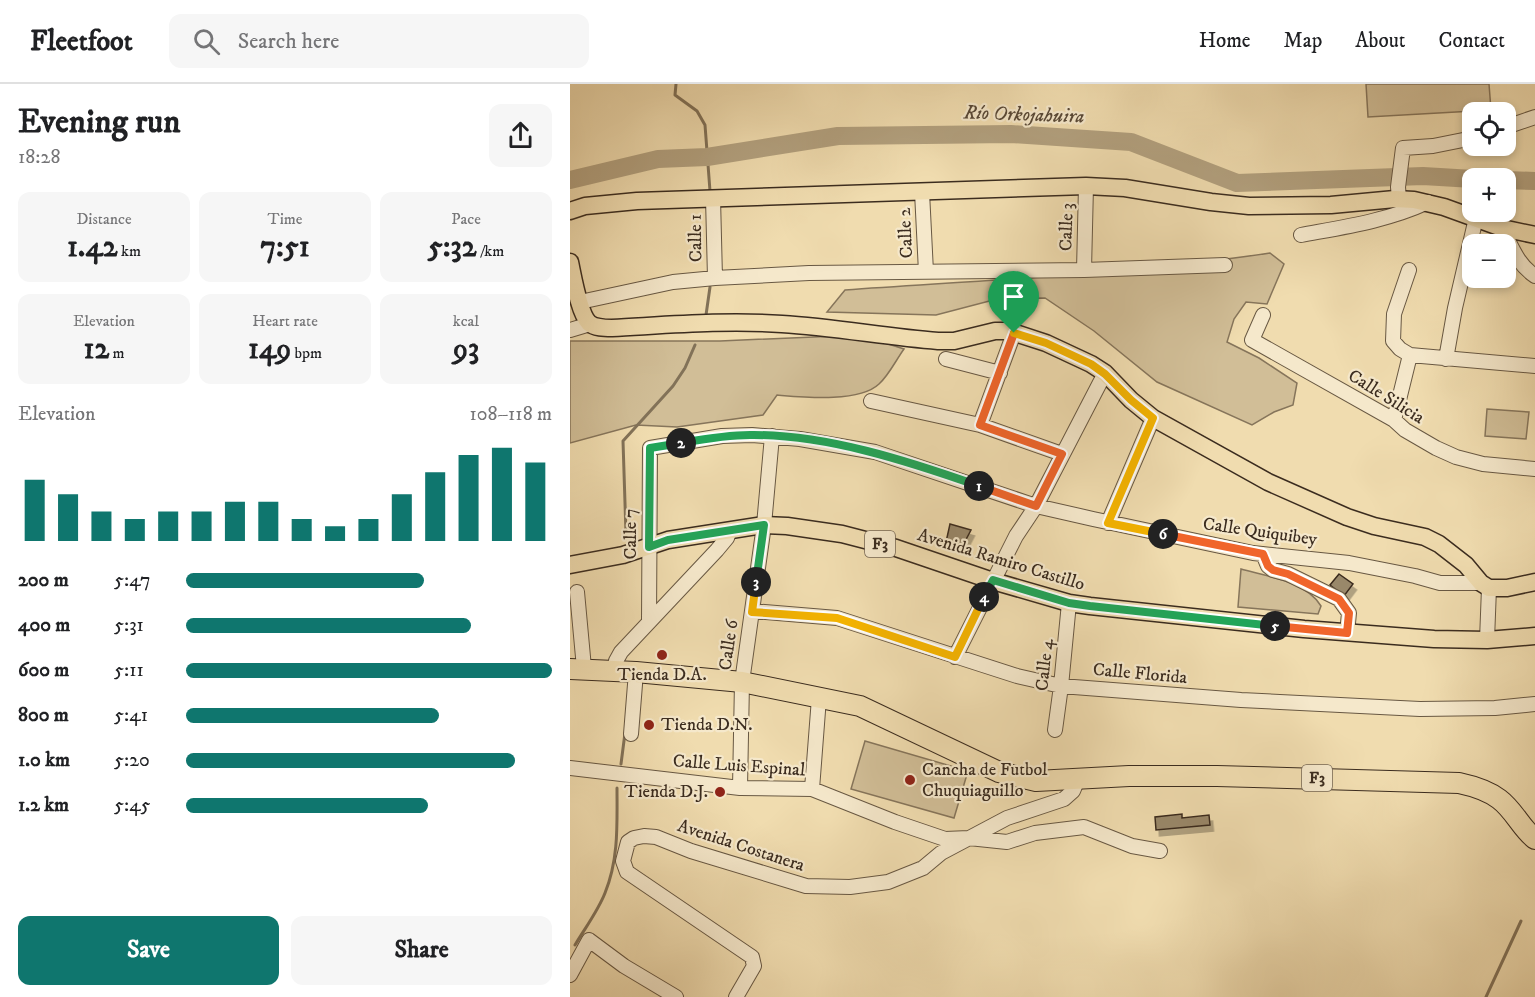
<!DOCTYPE html>
<html lang="en">
<head>
<meta charset="utf-8">
<style>
	:root { --surface:#fff; --page:#f6f6f6; --text:#202124; --muted:#757577; --line:#e0e0e0; --accent:#0f766e }
	body { margin:0; font-family:"IM FELL DW Pica",serif; background:var(--page); color:var(--text); height:100vh; display:flex; flex-direction:column; font-size:22px; white-space:nowrap }
	* { box-sizing:border-box; margin:0 }
	p { font-size:20px; color:var(--muted) }
	.icon { flex:none; width:33px; height:33px; fill:none; stroke:currentColor; stroke-width:2; stroke-linecap:round; stroke-linejoin:round }
	.map { position:relative; flex:1; overflow:hidden }
	.drawer { display:flex; flex-direction:column; background:var(--surface); width:570px }
	.drawer>* { flex:none }
	.buttons { position:absolute; left:892px; top:18px; display:grid; gap:12px }
	.buttons a { display:grid; place-items:center; width:54px; height:54px; border-radius:12px; background:var(--surface); box-shadow:0 3px 9px #0003; font-size:30px }
	.pin { position:absolute; display:grid; place-items:center; width:51px; height:51px; color:#fff; margin:-62px -26px; border-radius:50% 50% 50% 0; rotate:-45deg; box-shadow:0 0 6px #0007 }
	.pin .icon { rotate:45deg }
	.km { position:absolute; width:30px; height:30px; margin:-15px; border-radius:50%; background:#222; color:#fff; font-size:16px; line-height:30px; text-align:center }
	.round { display:grid; place-items:center; flex:none; width:63px; height:63px; border-radius:12px; background:var(--page) }
	.overview { display:flex; align-items:center; justify-content:space-between; height:102px; padding:0 18px }
	h1 { font-size:33px; font-weight:800; line-height:45px }
	.metrics { display:grid; grid-template-columns:repeat(3,1fr); gap:9px; height:102px; padding:6px 18px }
	.metrics div { display:grid; align-content:center; border-radius:12px; background:var(--page); text-align:center }
	.metrics b { font-size:30px; font-weight:800 }
	.metrics small { font-size:16px; font-weight:400 }
	.metrics p { font-size:16px }
	.chart { height:168px; padding:12px 18px }
	.chart p { display:flex; justify-content:space-between }
	.chart svg { width:100%; height:108px; margin-top:6px; stroke:var(--accent); stroke-width:6 }
	.cta { display:flex; gap:12px; margin-top:auto; padding:12px 18px }
	.cta a { flex:1; height:69px; border-radius:12px; background:var(--accent); color:#fff; font-size:24px; font-weight:800; line-height:69px; text-align:center }
	.cta a+a { background:var(--page); color:var(--text) }
	ul { padding:0 18px; list-style:none; font-size:20px }
	li { display:grid; grid-template-columns:96px 72px 1fr; align-items:center; height:45px }
	li i { height:15px; border-radius:8px; background:var(--accent) }
	header { display:flex; align-items:center; gap:36px; box-sizing:border-box; height:84px; padding:0 30px; background:var(--surface); border-bottom:2px solid var(--line) }
	header strong { font-size:28px }
	nav { display:flex; gap:33px; margin-inline-start:auto; font-size:21px }
	.search { width:420px; height:54px; background:var(--page); display:flex; align-items:center; gap:15px; box-sizing:border-box; padding:0 21px; border-radius:12px; color:var(--muted); font-size:22px }
	main { display:flex; flex:1; min-height:0 }
	.map>svg:first-child { display:block }
	.green { fill:#d1be97; stroke:#86755b; stroke-width:1.5 }
	.lines { fill:none; stroke-linecap:round; stroke-linejoin:round }
	.stream { stroke:#827258; stroke-width:3 }
	.river { stroke:#b2a07e; stroke-width:18 }
	.building { fill:#99886a; stroke:#3b2c1f; stroke-width:1.5; filter:url(#shadow) }
	.minor-casing { stroke:#685843; stroke-width:16 }
	.major-casing { stroke:#3b2c1f; stroke-width:19 }
	.highway-casing { stroke:#3b2c1f; stroke-width:22 }
	.minor { stroke:#f5e8cb; stroke-width:14 }
	.major { stroke:#f0dcaf; stroke-width:16 }
	.highway { stroke:#f0dcaf; stroke-width:20 }
	.split-1-casing { stroke:#fff; stroke-width:12 }
	.split-2-casing { stroke:#fff; stroke-width:12 }
	.split-3-casing { stroke:#fff; stroke-width:12 }
	.split-4-casing { stroke:#fff; stroke-width:12 }
	.split-5-casing { stroke:#fff; stroke-width:12 }
	.split-6-casing { stroke:#fff; stroke-width:12 }
	.split-7-casing { stroke:#fff; stroke-width:12 }
	.split-1 { stroke:#f0652b; stroke-width:8 }
	.split-2 { stroke:#22a559; stroke-width:8 }
	.split-3 { stroke:#22a559; stroke-width:8 }
	.split-4 { stroke:#f5b400; stroke-width:8 }
	.split-5 { stroke:#22a559; stroke-width:8 }
	.split-6 { stroke:#f0652b; stroke-width:8 }
	.split-7 { stroke:#f5b400; stroke-width:8 }
	.poi-dot { fill:#8f2418; stroke:#f5e8cb; stroke-width:2 }
	.labels { text-anchor:middle; dominant-baseline:central; stroke-width:4.5; stroke-linejoin:round; paint-order:stroke }
	.shield { fill:#f5e8cb; stroke:#736453; stroke-width:1.5 }
	.shield-label { font-size:16px; font-weight:bold; fill:#3b2c1f }
	.street-label { font-size:18px; fill:#3b2c1f; stroke:#f5e8cb }
	.poi-label { font-size:18px; fill:#3b2c1f; stroke:#f5e8cb; text-anchor:start }
	.water-label { font-size:20px; font-style:italic; fill:#594937; stroke:#f5e8cb }
</style>
</head>
<body>
<header>
<strong>Fleetfoot</strong>
<div class="search"><svg class="icon" aria-label="search" viewBox="0 0 24 24"><circle cx="10" cy="10" r="6"/><path d="M15 15l6 6"/></svg>Search here</div>
<nav><a>Home</a><a>Map</a><a>About</a><a>Contact</a></nav>
</header>
<main>
<section class="drawer">
<div class="overview"><div><h1>Evening run</h1><p>18:28</p></div><a class="round"><svg class="icon" aria-label="share" viewBox="0 0 24 24"><path d="M12 15V3M7 8l5-5 5 5M5 13v7h14v-7"/></svg></a></div>
<div class="metrics">
<div><p>Distance</p><b>1.42<small> km</small></b></div>
<div><p>Time</p><b>7:51</b></div>
<div><p>Pace</p><b>5:32<small> /km</small></b></div>
</div>
<div class="metrics">
<div><p>Elevation</p><b>12<small> m</small></b></div>
<div><p>Heart rate</p><b>149<small> bpm</small></b></div>
<div><p>kcal</p><b>93</b></div>
</div>
<div class="chart"><p><span>Elevation</span>108–118 m</p>
<svg viewBox="0 0 160 44" preserveAspectRatio="none"><path d="M5 44V19M15 44V25M25 44V32M35 44V35M45 44V32M55 44V32M65 44V28M75 44V28M85 44V35M95 44V38M105 44V35M115 44V25M125 44V16M135 44V9M145 44V6M155 44V12"/></svg>
</div>
<ul>
<li><b>200 m</b>5:47<i style="width:65%"></i></li>
<li><b>400 m</b>5:31<i style="width:78%"></i></li>
<li><b>600 m</b>5:11<i style="width:100%"></i></li>
<li><b>800 m</b>5:41<i style="width:69%"></i></li>
<li><b>1.0 km</b>5:20<i style="width:90%"></i></li>
<li><b>1.2 km</b>5:45<i style="width:66%"></i></li>
</ul>
<div class="cta"><a>Save</a><a>Share</a></div>
</section>
<div class="map">
<svg width="965" height="913" viewBox="0 0 965 913">
	<defs>
		<filter id="shadow"><feDropShadow dx="3.5" dy="6" stdDeviation="0" flood-color="#0004"/></filter>
	</defs>
	<rect width="100%" height="100%" fill="#f0dcaf"/>
	<filter id="stains"><feTurbulence type="fractalNoise" baseFrequency=".00333" numOctaves="4"/><feColorMatrix values="0 0 0 0 .2 0 0 0 0 .09 0 0 0 0 .02 0 0 0 .5 -.17"/></filter>
	<radialGradient id="worn" r=".72"><stop offset=".6" stop-color="#630" stop-opacity="0"/><stop offset="1" stop-color="#630" stop-opacity=".3"/></radialGradient>
	<path class="green" d="M796 0H919L921 26 798 33Z
		M700 169 714 180 697 220 676 218 664 235 657 258 689 274 727 299 723 321 704 328 682 341 587 298 524 247 475 214 427 215 366 231 257 228 275 206C417 196 559 190 700 169Z
		M290 251 334 265C326 276 319 291 309 300 289 319 232 313 207 311L193 331 107 343 66 341 0 359V257H150Z
		M917 325 959 328 956 355 915 352Z
		M671 485C696 492 736 497 751 522L748 530 668 523Z
		M295 657 398 687 384 734 281 705Z"/>
	<g class="lines">
		<path class="stream" d="M106 0 105 11 127 27 135 41 140 107
			M136 231 140 203
			M56 450 53 357 103 302 115 284 125 261
			M51 680 55 649
			M5 861C15 844 28 827 35 809 49 775 47 739 47 704
			M916 913 951 837"/>
		<path class="river" d="M0 96 88 75 137 73 268 52 441 50 561 58 667 99 853 92 903 95
			M936 96 965 97"/>
	</g>
	<path class="building" d="M380 440 401 446 392 463 376 458Z
		M769 490 783 500 774 512 760 501Z
		M612 730V734L639 731 640 741 586 746 585 733Z"/>
	<g class="lines">
		<g class="minor-casing">
			<path id="minor" d="M936 43 965 33
				M352 108 356 188
				M143 114 145 194
				M829 115 828 103 833 64 863 62 903 54
				M932 144C942 163 947 180 965 192
				M731 151C774 143 817 137 858 118
				M514 186 516 102
				M839 186 824 230 823 257 830 265 840 271 965 282
				M10 218 103 198 145 194 239 189 514 186 655 181
				M693 231 682 256 824 336 835 346 866 364 886 373 913 380 965 385
				M0 246 20 240
				M376 275 430 289
				M876 275 885 224 906 134
				M301 317 410 341 492 370
				M824 336 840 271
				M410 341 444 249
				M538 439 583 334
				M693 470 698 482 703 486 718 490 769 515 779 529 777 549
				M7 508 14 584
				M182 527 267 534 447 592 491 602 671 616 850 625 925 624 965 620
				M79 537 80 364 152 352 182 351 230 355 305 368 466 422 523 435 683 469 779 479 845 492 870 499H911
				M917 556 919 504
				M385 573 446 452 466 422 535 289
				M44 586 46 577 51 568 147 466 157 454 160 446
				M485 646 491 602 499 519
				M61 650 66 588
				M0 684 170 704 242 705 325 738 375 755 399 754 437 758 465 749 514 743 562 762 590 767
				M170 704 172 598 194 441 202 352
				M242 705 249 614
				M0 891 19 856 54 882 106 913
				M166 913 184 882 182 873 57 788 53 777 58 758 64 754 74 752 86 753 121 767 236 802 280 803 318 798 353 784 371 769 437 734 494 715 503 707 508 695"/>
		</g>
		<g class="major-casing">
			<path id="major" d="M0 127 15 122 67 117 516 102 555 104 641 118 679 122 761 121 825 115 844 116 874 123 932 144 965 151
				M0 178C3 192 9 229 19 239 25 244 34 244 42 244 99 241 155 236 212 240 264 243 316 253 368 257H384L425 247H439L476 259 521 280 535 289 561 316 583 334 698 398 777 433 804 442 855 453 869 460 896 481 911 499 919 504H937L965 498
				M0 481 53 471 98 456 194 441 217 442 272 450 326 464 423 497 499 519 520 522 734 545 864 555 917 556 965 552"/>
		</g>
		<g class="highway-casing">
			<path id="highway" d="M0 585 66 588 172 598 290 622 429 688 466 697 559 692H647L889 699C903 702 917 706 929 715 944 726 951 744 965 755"/>
		</g>
		<use href="#minor" class="minor"/>
		<use href="#major" class="major"/>
		<use href="#highway" class="highway"/>
	</g>
	<g class="lines">
		<g class="split-1-casing">
			<path id="split-1" d="M409 402 466 422 492 370 410 341 444 249"/>
		</g>
		<g class="split-2-casing">
			<path id="split-2" d="M111 359C134 355 156 351 180 351 255 350 338 377 409 402"/>
		</g>
		<g class="split-3-casing">
			<path id="split-3" d="M111 359 80 364 79 463 98 456 194 441 186 498"/>
		</g>
		<g class="split-4-casing">
			<path id="split-4" d="M186 498 182 528 267 534 385 573 414 513"/>
		</g>
		<g class="split-5-casing">
			<path id="split-5" d="M414 513 423 496 499 519 520 522 705 542"/>
		</g>
		<g class="split-6-casing">
			<path id="split-6" d="M593 450 693 470 698 482 703 486 718 490 769 515 779 529 777 549 705 542"/>
		</g>
		<g class="split-7-casing">
			<path id="split-7" d="M444 249 476 259 521 280 535 290 561 316 583 334 538 439 593 450"/>
		</g>
		<use href="#split-1" class="split-1"/>
		<use href="#split-2" class="split-2"/>
		<use href="#split-3" class="split-3"/>
		<use href="#split-4" class="split-4"/>
		<use href="#split-5" class="split-5"/>
		<use href="#split-6" class="split-6"/>
		<use href="#split-7" class="split-7"/>
	</g>
	<g class="poi-dot">
		<circle cx="92" cy="571" r="6"/>
		<circle cx="79" cy="641" r="6"/>
		<circle cx="340" cy="696" r="6"/>
		<circle cx="150" cy="708" r="6"/>
	</g>
	<g class="labels">
		<g class="shield">
			<rect x="295" y="447" width="30" height="26" rx="4.5"/>
			<rect x="732" y="681" width="30" height="26" rx="4.5"/>
		</g>
		<g class="shield-label">
			<text x="310" y="460">F3</text>
			<text x="747" y="694">F3</text>
		</g>
		<g class="street-label">
			<text transform="translate(497 143) rotate(-88)">Calle 3</text>
			<text transform="translate(336 149) rotate(-93)">Calle 2</text>
			<text transform="translate(126 154) rotate(-91)">Calle 1</text>
			<text transform="translate(816 313) rotate(32)">Calle Silicia</text>
			<text transform="translate(690 448) rotate(8)">Calle Quiquibey</text>
			<text transform="translate(61 450) rotate(-90)">Calle 7</text>
			<text transform="translate(431 476) rotate(17)">Avenida Ramiro Castillo</text>
			<text transform="translate(159 561) rotate(-82)">Calle 6</text>
			<text transform="translate(475 581) rotate(-84)">Calle 4</text>
			<text transform="translate(570 590) rotate(5)">Calle Florida</text>
			<text transform="translate(169 682) rotate(4)">Calle Luis Espinal</text>
			<text transform="translate(171 762) rotate(18)">Avenida Costanera</text>
		</g>
		<g class="poi-label">
			<text x="92" y="591" text-anchor="middle">Tienda D.A.</text>
			<text x="91" y="641">Tienda D.N.</text>
			<text x="352" y="686">Cancha de Futbol<tspan x="352" dy="21">Chuquiaguillo</tspan></text>
			<text x="138" y="708" text-anchor="end">Tienda D.J.</text>
		</g>
		<g class="water-label">
			<text transform="translate(454 31) rotate(2)">Río Orkojahuira</text>
		</g>
	</g>
	<rect width="100%" height="100%" filter="url(#stains)"/>
	<rect width="100%" height="100%" fill="url(#worn)"/>
</svg>
<div class="buttons">
<a><svg class="icon" aria-label="locate" viewBox="0 0 24 24"><circle cx="12" cy="12" r="6"/><path d="M12 2v4M12 18v4M2 12h4M18 12h4"/></svg></a>
<a>+</a>
<a>−</a>
</div>
<div class="pin" style="left:444px;top:249px;background:#1e9e55"><svg class="icon" aria-label="arrive" viewBox="0 0 24 24"><path d="M6 21V4h12l-3 4 3 4H6"/></svg></div>
<b class="km" style="left:409px;top:402px">1</b>
<b class="km" style="left:111px;top:359px">2</b>
<b class="km" style="left:186px;top:498px">3</b>
<b class="km" style="left:414px;top:513px">4</b>
<b class="km" style="left:705px;top:542px">5</b>
<b class="km" style="left:593px;top:450px">6</b>
</div>
</main>
</body>
</html>
